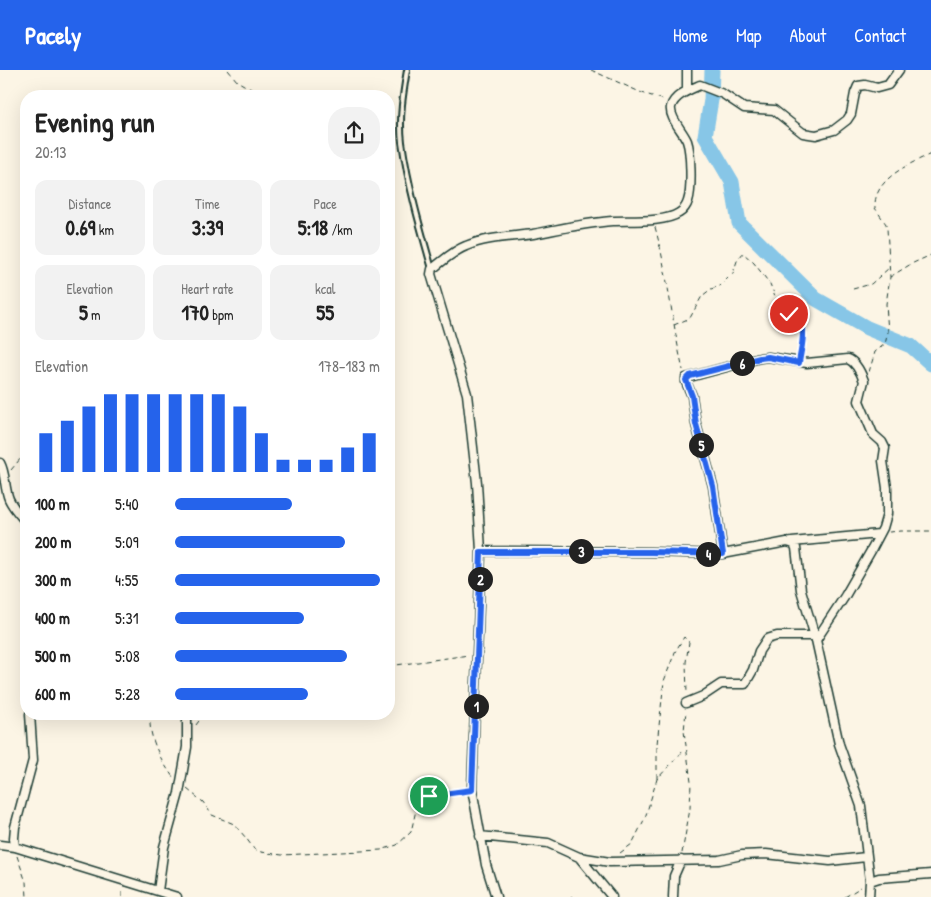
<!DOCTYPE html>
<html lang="en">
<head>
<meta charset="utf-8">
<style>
	:root { --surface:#fff; --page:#f2f2f2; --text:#222; --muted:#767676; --accent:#2563eb }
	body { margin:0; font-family:"Patrick Hand",sans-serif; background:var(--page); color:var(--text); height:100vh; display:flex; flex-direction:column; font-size:19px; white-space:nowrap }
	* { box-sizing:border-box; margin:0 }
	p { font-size:16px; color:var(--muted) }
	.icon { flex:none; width:28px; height:28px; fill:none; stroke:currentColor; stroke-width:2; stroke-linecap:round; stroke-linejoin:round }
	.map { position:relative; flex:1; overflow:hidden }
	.drawer { position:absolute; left:20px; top:20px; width:375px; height:630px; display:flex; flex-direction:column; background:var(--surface); border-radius:20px; box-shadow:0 5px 20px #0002 }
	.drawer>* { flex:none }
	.pin { position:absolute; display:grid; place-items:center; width:42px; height:42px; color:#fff; margin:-21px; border:2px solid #fff; border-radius:50%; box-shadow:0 1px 5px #0007 }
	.km { position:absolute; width:25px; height:25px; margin:-12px; border-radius:50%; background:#222; color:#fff; font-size:14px; line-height:25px; text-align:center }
	.round { display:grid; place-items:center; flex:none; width:52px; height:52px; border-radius:20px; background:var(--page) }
	.headline { display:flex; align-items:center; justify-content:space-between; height:85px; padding:0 15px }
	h1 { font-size:28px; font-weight:700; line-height:38px }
	.metrics { display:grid; grid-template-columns:repeat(3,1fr); gap:8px; height:85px; padding:5px 15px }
	.metrics div { display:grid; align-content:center; border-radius:12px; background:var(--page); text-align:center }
	.metrics b { font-size:21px; font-weight:700 }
	.metrics small { font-size:14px; font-weight:400 }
	.metrics p { font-size:14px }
	.chart { height:140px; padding:10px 15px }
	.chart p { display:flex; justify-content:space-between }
	.chart svg { width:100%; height:90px; margin-top:5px; stroke:var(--accent); stroke-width:6 }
	ul { padding:0 15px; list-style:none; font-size:16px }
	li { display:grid; grid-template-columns:80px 60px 1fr; align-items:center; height:38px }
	li i { height:12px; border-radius:6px; background:var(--accent) }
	header { display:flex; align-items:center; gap:30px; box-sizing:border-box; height:70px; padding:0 25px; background:var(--accent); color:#fff }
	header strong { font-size:24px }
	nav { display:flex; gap:28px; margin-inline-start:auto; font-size:18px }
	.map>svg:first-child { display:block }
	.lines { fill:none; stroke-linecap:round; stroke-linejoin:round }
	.river { stroke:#87c6e7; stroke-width:15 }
	.lane-casing { stroke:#1f3d34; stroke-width:8 }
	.street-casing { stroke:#1f3d34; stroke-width:11 }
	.path { stroke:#1f3d34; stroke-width:1; stroke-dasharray:5 4; stroke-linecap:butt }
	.lane { stroke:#fcf5e5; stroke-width:4 }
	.street { stroke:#fcf5e5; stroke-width:8 }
	.route-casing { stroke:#fff; stroke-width:10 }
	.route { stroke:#2563eb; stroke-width:6 }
</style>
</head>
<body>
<header>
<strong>Pacely</strong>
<nav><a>Home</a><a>Map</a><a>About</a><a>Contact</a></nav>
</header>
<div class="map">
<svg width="931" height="827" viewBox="0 0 931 827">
	<rect width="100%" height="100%" fill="#fcf5e5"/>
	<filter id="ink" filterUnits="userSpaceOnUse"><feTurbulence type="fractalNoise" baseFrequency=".02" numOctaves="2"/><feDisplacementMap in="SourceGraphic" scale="10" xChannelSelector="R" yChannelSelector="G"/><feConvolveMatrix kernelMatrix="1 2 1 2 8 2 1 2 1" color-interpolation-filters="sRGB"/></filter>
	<g filter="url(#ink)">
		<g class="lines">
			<path class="river" d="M712 0 711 30 705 66 732 112 739 153 816 229 867 258 911 276 931 294"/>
			<g class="lane-casing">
				<path id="lane" d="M407 0C403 24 399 48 402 72 408 115 420 157 432 199"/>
			</g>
			<g class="street-casing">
				<path id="street" d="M687 0V20
					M0 393C6 404 4 417 9 429 13 438 20 445 26 452
					M792 472 879 464
					M481 481 651 482 723 484 787 472 794 474 796 478 801 520 816 570 839 674 861 736 870 811 869 827
					M723 484 713 416 696 354 692 326 686 312V308L760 288 768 287 807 293 848 289C856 292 861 303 864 311L859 331 873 364 882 372 885 378 883 391 887 418V444L883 458 872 479 845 526 816 570
					M686 633 703 626 721 614H745L753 600 759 581 767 569 777 566H815
					M480 766 548 773 579 787 610 792 719 790 742 785 766 784 830 791 866 787
					M0 775 15 777 177 827
					M15 777 14 768 15 757 33 690 30 644
					M579 787 612 827
					M870 811 879 808 931 804
					M158 821 164 777 179 723 187 677V644
					M496 827 486 795 472 719 481 481 477 413 467 324 431 204 432 199C443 191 453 181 466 176 487 167 511 167 533 164 560 159 585 153 612 151 630 150 664 153 679 143 683 141 687 135 688 131 692 120 691 82 687 71 683 61 669 48 671 37 674 25 691 19 700 15L723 24 744 38 774 40 803 63 816 65 834 60 847 50 851 44 855 23 858 16 865 15 877 18 888 15 899 0
					M673 827 674 806 681 790"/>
			</g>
			<path class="path" d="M228 0 237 11 256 22
				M591 0 642 23 665 30
				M655 157C668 204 672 253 683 300
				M890 207 911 194 931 185
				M853 219 871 214 889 198
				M674 255 690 248 702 226 711 219 720 216 733 203 737 191 743 183 754 193 770 214 778 233 788 243 800 250 804 260 800 282
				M869 302 875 282 885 274 888 262 886 234 890 207 887 158 886 154 875 138C873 109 909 94 931 84
				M11 400 26 382
				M889 462 901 461H931
				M389 596 469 585
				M150 644C148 667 160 689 173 707
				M196 655 204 644
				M657 709V674L664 611 675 582 684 567 689 572 686 592 687 624
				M187 719 203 732 212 745 234 754 246 768 254 779 261 782 282 785 381 780 397 775 411 762 416 740 422 732 429 726 464 721
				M620 783 632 774 645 748 657 709 685 679
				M682 783 690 739 691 712 684 661 686 641
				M17 786 26 812 27 827
				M122 827V818
				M571 827 572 826
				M845 827 861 817"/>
			<use href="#lane" class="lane"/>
			<use href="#street" class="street"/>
		</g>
	</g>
	<g class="lines" filter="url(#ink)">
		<g class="route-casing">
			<path id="route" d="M429 726 472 720 481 482H651L723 484 713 416 696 354 692 326 686 310 690 306 760 288 768 287 799 293C801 276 811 250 789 244"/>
		</g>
		<use href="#route" class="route"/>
	</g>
</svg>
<div class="pin" style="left:429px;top:726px;background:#1e9e55"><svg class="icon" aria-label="arrive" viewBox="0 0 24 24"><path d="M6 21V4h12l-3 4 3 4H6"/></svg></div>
<div class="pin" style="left:789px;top:244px;background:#d93025"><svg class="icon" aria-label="check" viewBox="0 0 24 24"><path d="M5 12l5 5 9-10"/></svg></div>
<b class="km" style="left:476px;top:636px">1</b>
<b class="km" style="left:480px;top:509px">2</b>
<b class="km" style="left:581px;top:481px">3</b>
<b class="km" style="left:708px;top:484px">4</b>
<b class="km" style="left:701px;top:375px">5</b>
<b class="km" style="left:742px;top:293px">6</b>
<section class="drawer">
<div class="headline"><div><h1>Evening run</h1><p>20:13</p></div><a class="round"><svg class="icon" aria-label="share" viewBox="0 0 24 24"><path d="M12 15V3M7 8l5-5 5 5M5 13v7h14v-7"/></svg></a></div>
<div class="metrics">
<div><p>Distance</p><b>0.69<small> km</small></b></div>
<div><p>Time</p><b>3:39</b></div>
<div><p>Pace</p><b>5:18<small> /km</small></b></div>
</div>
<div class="metrics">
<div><p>Elevation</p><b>5<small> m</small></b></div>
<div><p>Heart rate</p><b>170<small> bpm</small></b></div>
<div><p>kcal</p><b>55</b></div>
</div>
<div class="chart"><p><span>Elevation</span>178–183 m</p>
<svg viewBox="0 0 160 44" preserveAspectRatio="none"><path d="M5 44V25M15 44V19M25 44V12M35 44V6M45 44V6M55 44V6M65 44V6M75 44V6M85 44V6M95 44V12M105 44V25M115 44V38M125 44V38M135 44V38M145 44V32M155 44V25"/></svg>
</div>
<ul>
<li><b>100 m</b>5:40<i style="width:57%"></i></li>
<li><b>200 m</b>5:09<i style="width:83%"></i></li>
<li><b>300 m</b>4:55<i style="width:100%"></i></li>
<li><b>400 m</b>5:31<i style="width:63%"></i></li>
<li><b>500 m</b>5:08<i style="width:84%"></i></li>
<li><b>600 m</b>5:28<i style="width:65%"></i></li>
</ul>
</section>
</div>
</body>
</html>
